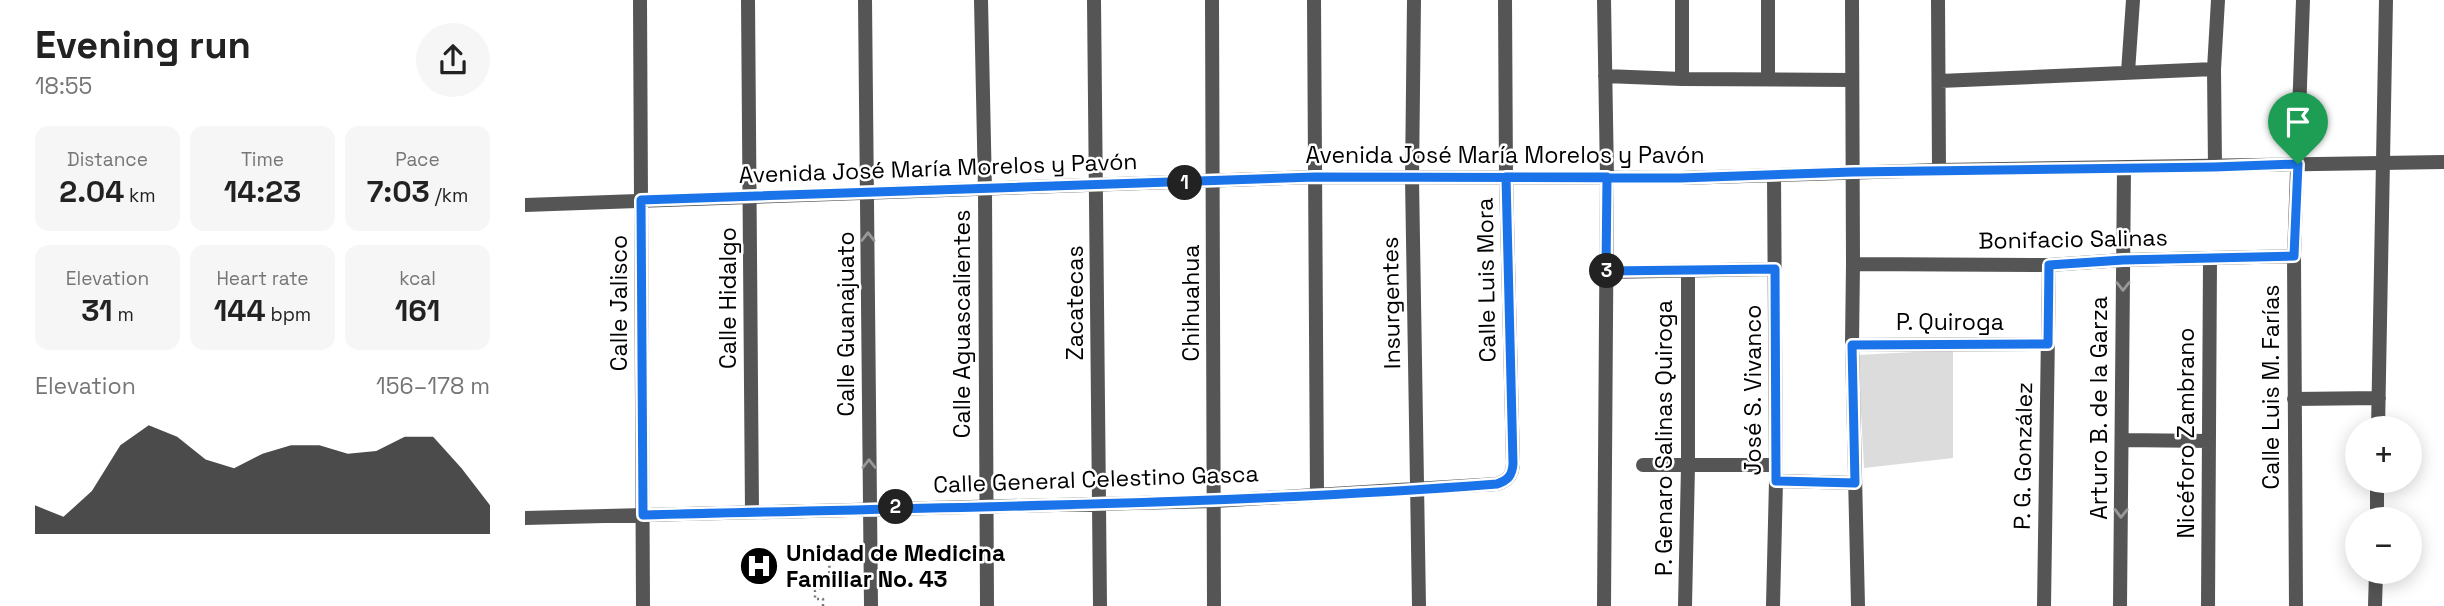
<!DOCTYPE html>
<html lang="en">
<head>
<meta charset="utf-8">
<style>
	:root { --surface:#fff; --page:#f6f6f6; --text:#222; --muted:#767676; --accent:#000 }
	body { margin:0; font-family:"Space Grotesk",sans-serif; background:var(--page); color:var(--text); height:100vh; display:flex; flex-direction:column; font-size:26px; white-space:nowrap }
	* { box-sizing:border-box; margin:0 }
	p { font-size:23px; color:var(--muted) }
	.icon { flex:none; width:38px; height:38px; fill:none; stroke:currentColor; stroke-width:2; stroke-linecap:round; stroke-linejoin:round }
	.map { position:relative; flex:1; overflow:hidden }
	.details { display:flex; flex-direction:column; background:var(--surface); width:525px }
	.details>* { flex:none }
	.buttons { position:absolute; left:1820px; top:416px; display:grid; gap:14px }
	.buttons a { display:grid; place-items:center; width:77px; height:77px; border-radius:50%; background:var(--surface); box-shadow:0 4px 18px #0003; font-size:35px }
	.pin { position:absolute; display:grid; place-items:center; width:60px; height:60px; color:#fff; margin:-72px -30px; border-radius:50% 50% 50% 0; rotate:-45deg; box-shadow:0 0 7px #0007 }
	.pin .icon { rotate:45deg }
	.km { position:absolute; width:35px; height:35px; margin:-18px; border-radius:50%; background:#222; color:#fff; font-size:19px; line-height:35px; text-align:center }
	.round { display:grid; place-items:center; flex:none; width:74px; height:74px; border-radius:37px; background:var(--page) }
	.head { display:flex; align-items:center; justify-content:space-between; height:119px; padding:0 35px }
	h1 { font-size:38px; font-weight:700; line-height:52px }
	.figures { display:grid; grid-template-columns:repeat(3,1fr); gap:10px; height:119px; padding:7px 35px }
	.figures div { display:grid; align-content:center; border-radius:14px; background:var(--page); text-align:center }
	.figures b { font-size:30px; font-weight:700 }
	.figures small { font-size:19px; font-weight:400 }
	.figures p { font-size:19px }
	.chart { height:196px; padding:14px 35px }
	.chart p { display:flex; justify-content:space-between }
	.chart svg { width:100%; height:126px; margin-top:7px; fill:var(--accent); opacity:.7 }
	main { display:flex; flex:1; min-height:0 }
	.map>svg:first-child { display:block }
	.green { fill:#dcdcdc }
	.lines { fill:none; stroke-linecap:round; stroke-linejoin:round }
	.path { stroke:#777; stroke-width:2.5; stroke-dasharray:2 3.5; stroke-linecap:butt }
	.minor { stroke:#555; stroke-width:14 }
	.tertiary { stroke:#555; stroke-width:14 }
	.oneway { stroke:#999 }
	.route-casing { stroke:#fff; stroke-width:14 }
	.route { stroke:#1a73e8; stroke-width:9 }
	.labels { text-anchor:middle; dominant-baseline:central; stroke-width:5; stroke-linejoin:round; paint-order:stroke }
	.street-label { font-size:23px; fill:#000; stroke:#fff }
	.poi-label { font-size:23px; font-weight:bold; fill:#000; stroke:#fff; text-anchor:start }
</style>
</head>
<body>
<main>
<section class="details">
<div class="head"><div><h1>Evening run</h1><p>18:55</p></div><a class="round"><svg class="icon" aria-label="share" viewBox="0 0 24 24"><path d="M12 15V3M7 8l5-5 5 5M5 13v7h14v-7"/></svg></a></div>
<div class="figures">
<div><p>Distance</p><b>2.04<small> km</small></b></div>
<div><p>Time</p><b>14:23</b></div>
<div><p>Pace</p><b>7:03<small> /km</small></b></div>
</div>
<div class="figures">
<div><p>Elevation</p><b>31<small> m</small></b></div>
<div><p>Heart rate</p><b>144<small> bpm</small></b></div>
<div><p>kcal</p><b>161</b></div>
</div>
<div class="chart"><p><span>Elevation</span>156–178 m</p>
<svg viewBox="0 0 160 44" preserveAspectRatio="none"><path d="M0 44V34L10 38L20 29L30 13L40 6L50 10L60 18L70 21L80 16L90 13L100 13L110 16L120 15L130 10L140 10L150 21L160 34V44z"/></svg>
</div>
</section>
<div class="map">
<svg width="1919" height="606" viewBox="0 0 1919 606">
	<rect width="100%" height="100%" fill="#fff"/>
	<path class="green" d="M1428 350V458L1339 468 1333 355Z"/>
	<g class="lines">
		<path class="path" d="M298 606V599H290V591L304 584 305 545"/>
		<path class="minor" d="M115 0 118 606
			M223 0 227 512
			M340 0 346 606
			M456 0 460 190 462 606
			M569 0 575 606
			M687 0 689 606
			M789 0 792 494
			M889 0 887 178 894 606
			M1079 0 1082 177 1079 606
			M1157 0V79
			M1243 0V79
			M1327 0 1328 264 1327 345 1333 606
			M1413 0 1414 170
			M1603 72 1608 0
			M1080 76 1157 79 1327 80
			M1415 81 1689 69
			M1690 167 1689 69 1693 0
			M1328 264 1524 265 1598 260 1769 256
			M1081 272 1250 269
			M1327 345 1523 344
			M1769 399 1854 398
			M1853 429 1861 0
			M1598 440 1684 441
			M1118 465H1251
			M1251 481 1330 483
			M0 518 690 501 972 484C983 480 987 476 988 464L981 177 980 0
			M1852 520V481
			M1160 606 1163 466V271
			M1248 606 1251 481 1249 175
			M1519 606 1524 265
			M1595 606 1599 168
			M1683 606 1685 259
			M1771 606 1769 256 1778 0
			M1850 606 1851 572"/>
		<path class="tertiary" d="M0 205 790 177 1156 178 1414 170 1919 162"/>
	</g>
	<defs><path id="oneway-chevron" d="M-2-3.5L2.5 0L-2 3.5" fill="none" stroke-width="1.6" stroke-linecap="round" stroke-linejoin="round" transform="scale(1.75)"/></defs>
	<g class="oneway">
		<use href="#oneway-chevron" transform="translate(343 237) rotate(-90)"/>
		<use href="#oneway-chevron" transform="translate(1598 286) rotate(90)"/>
		<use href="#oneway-chevron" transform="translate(344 464) rotate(-90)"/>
		<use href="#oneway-chevron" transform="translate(1596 513) rotate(91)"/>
	</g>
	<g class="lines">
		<g class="route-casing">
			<path id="route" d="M1773 164 1689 167 1328 172 1156 178 790 177 116 200 118 515C403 507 688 506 972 484 983 480 987 476 988 464L981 177H1082L1081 271 1250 269 1251 481 1330 483 1327 345 1523 344 1524 265 1598 260 1769 256 1773 164"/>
		</g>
		<use href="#route" class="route"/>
	</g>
	<defs>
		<g id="hospital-disc" transform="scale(2.0125)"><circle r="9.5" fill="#000" stroke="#fff"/><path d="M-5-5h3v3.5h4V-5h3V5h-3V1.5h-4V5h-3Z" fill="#fff"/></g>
	</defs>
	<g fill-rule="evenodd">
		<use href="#hospital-disc" x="234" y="566"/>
	</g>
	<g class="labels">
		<g class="street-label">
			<text x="980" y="155">Avenida José María Morelos y Pavón</text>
			<text transform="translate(413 168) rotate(-2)">Avenida José María Morelos y Pavón</text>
			<text transform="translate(1548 239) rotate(-1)">Bonifacio Salinas</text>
			<text transform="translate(961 280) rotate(-91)">Calle Luis Mora</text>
			<text transform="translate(203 298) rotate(-90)">Calle Hidalgo</text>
			<text transform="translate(94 303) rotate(-90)">Calle Jalisco</text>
			<text transform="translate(550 303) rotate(-90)">Zacatecas</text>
			<text transform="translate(666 303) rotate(-90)">Chihuahua</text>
			<text transform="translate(866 303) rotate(-91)">Insurgentes</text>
			<text x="1425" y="322">P. Quiroga</text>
			<text transform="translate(321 324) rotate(-90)">Calle Guanajuato</text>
			<text transform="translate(437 324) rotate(-90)">Calle Aguascalientes</text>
			<text transform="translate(1746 387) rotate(-90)">Calle Luis M. Farías</text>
			<text transform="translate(1228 390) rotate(-90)">José S. Vivanco</text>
			<text transform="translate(1574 408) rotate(-90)">Arturo B. de la Garza</text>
			<text transform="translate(1661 433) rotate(-90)">Nicéforo Zambrano</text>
			<text transform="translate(1139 438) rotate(-90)">P. Genaro Salinas Quiroga</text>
			<text transform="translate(1498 456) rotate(-89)">P. G. González</text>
			<text transform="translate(571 479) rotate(-2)">Calle General Celestino Gasca</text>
		</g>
		<g class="poi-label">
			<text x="261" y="553">Unidad de Medicina<tspan x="261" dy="26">Familiar No. 43</tspan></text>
		</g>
	</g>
</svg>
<div class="buttons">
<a>+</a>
<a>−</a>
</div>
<div class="pin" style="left:1773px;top:164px;background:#1e9e55"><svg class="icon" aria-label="arrive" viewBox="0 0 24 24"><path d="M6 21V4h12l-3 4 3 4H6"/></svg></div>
<b class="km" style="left:660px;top:183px">1</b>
<b class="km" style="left:371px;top:507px">2</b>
<b class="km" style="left:1082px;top:271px">3</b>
</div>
</main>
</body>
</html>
